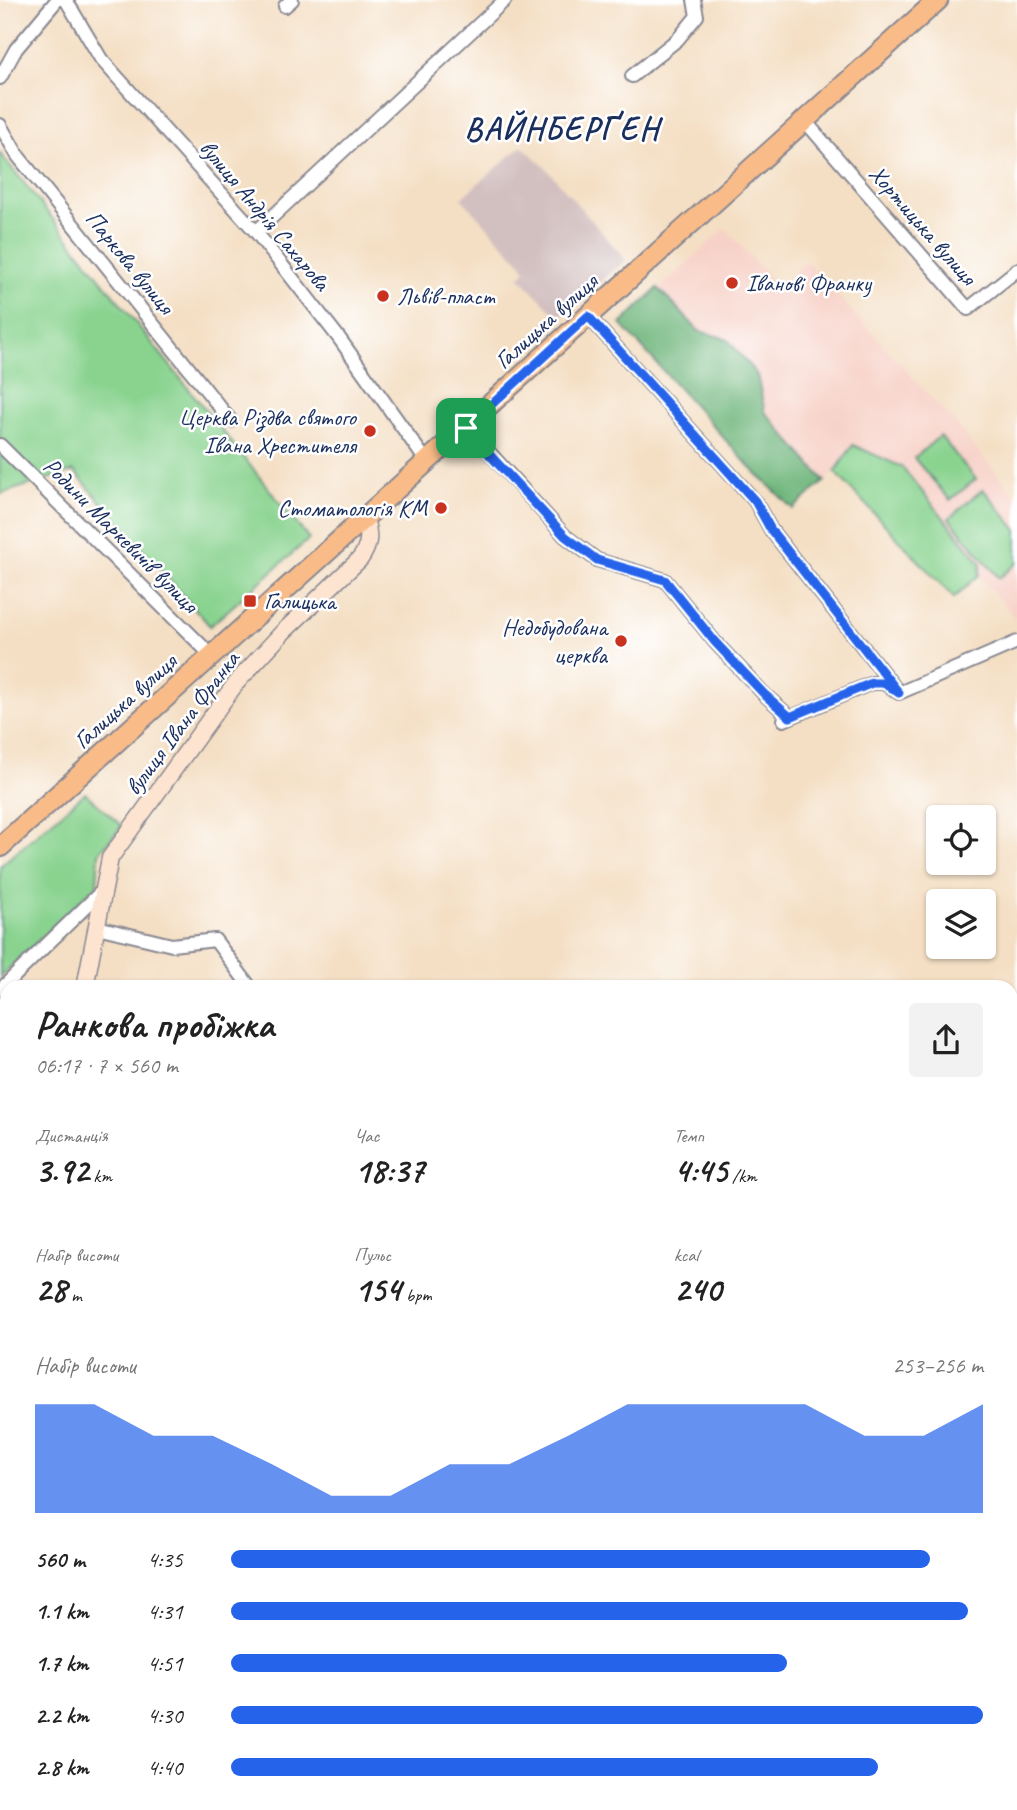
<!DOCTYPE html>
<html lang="uk">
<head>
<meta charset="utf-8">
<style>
	:root { --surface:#fff; --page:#f2f2f2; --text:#222; --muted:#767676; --accent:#2563eb }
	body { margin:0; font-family:Caveat,sans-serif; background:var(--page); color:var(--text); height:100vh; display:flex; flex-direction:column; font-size:26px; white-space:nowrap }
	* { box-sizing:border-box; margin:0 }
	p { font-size:23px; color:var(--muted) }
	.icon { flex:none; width:38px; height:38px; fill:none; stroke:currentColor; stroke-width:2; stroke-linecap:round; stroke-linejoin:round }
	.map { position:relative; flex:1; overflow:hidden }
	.drawer { position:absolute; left:0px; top:980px; width:1018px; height:831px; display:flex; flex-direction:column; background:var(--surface); border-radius:21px 21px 0 0; box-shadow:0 2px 5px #0004 }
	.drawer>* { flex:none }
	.fabs { position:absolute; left:926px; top:805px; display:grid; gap:14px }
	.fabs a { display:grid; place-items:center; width:70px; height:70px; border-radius:7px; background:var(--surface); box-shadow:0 2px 5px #0004; font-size:35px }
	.pin { position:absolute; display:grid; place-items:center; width:60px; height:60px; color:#fff; margin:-30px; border-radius:14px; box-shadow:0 4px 10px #0006 }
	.round { display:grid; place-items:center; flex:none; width:74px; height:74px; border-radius:7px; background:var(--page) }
	.head { display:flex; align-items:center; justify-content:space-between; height:119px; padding:0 35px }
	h1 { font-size:38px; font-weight:700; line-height:52px }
	.metrics { display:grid; grid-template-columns:repeat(3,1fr); gap:10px; height:119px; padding:7px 35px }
	.metrics div { display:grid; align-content:center }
	.metrics b { font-size:35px; font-weight:700 }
	.metrics small { font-size:19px; font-weight:400 }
	.metrics p { font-size:19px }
	.chart { height:196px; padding:14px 35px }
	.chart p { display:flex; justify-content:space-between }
	.chart svg { width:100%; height:126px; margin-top:7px; fill:var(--accent); opacity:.7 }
	ul { padding:0 35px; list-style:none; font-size:23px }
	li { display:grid; grid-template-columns:112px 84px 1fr; align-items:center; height:52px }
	li i { height:18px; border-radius:9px; background:var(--accent) }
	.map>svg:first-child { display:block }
	.built { fill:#f7d1c7 }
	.industrial { fill:#d2bfc0 }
	.green { fill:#89d38f; stroke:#528176; stroke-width:2 }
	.forest { fill:#6eb57a; stroke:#44726c; stroke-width:2 }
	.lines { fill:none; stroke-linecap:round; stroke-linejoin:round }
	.stream { stroke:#7bb5ec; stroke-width:4.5 }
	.street-casing { stroke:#888791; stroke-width:16 }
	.secondary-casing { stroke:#888791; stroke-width:19 }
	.primary-casing { stroke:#888791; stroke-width:23 }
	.street { stroke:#fff; stroke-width:12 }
	.secondary { stroke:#fde4d0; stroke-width:16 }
	.primary { stroke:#f9bc89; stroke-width:19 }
	.route-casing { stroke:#fff; stroke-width:14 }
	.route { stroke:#2563eb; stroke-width:9 }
	.poi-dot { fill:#c8321e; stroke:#fff; stroke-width:2.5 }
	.labels { text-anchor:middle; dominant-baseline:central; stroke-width:5; stroke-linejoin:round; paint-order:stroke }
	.street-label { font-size:24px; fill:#1b2f5e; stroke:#fff }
	.poi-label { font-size:24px; fill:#1b2f5e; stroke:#fff; text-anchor:start }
	.district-label { font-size:32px; font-weight:bold; letter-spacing:2px; fill:#1b2f5e; stroke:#fff }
</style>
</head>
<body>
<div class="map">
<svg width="1017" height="1810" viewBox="0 0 1017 1810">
	<rect width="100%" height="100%" fill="#fff"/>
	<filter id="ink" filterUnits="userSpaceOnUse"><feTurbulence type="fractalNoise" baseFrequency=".0143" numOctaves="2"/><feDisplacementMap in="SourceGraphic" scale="14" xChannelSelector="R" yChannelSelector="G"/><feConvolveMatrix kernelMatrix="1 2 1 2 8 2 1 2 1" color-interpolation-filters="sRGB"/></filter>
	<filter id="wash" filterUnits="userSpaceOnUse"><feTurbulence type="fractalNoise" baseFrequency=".00686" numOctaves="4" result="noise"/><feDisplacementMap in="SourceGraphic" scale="28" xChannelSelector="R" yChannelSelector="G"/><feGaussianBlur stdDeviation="1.57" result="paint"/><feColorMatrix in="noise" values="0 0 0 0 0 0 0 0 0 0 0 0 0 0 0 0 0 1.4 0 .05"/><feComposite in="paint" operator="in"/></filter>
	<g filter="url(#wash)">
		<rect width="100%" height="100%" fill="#f4dfc4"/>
		<path class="built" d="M725 228 778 287 806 261 951 419 1017 497V620L979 576 954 598 835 472 793 509 749 466 621 324Z"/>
		<path class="industrial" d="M522 146 545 167 626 260 559 318 519 277 526 271 522 264 461 198Z
			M280 1804H469L471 1810H281Z"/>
		<path class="green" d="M0 153 309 539 210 626 74 471 0 494Z
			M940 436 976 479 950 500 914 458Z
			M853 445 902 467 981 563 979 575 954 598 835 472Z
			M983 489 1017 530V563L999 578 949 518Z
			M85 793 122 826 99 853 97 885 0 977V866Z"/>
		<path class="forest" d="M658 288 699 331 727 339 757 375 765 412 825 481 793 509 749 466 621 324Z"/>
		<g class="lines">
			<path class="stream" d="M1012 1635 1017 1639"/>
		</g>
	</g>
	<g filter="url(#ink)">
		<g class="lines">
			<g class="street-casing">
				<path id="street" d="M66 0 101 59 256 232 339 338 427 462
					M285 6 292 0
					M632 76 678 39 697 16 694 0
					M0 78 16 49 57 0
					M805 121 968 309 1017 270
					M0 125 18 156 231 421
					M256 232 505 0
					M588 316 755 501 771 530 899 693
					M466 427 565 536 597 560 665 580 715 642 765 695 790 717
					M0 445 212 656
					M784 720 872 683H884L899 693 1017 642
					M97 927 172 945 215 940 250 987
					M0 990 104 889
					M1012 1182H1017
					M1012 1613 1017 1611
					M0 1776 7 1765
					M581 1804 584 1810
					M872 1804 877 1810"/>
			</g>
			<g class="secondary-casing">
				<path id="secondary" d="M85 987 110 858 236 683 284 631 360 559C370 545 370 535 365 519
					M257 1804 258 1810"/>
			</g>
			<g class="primary-casing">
				<path id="primary" d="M0 847 938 0"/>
			</g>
			<use href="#street" class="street"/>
			<use href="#secondary" class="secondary"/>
			<use href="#primary" class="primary"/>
		</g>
	</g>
	<g class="lines" filter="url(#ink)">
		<g class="route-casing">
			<path id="route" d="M588 316 755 501 771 530 899 693 884 683H872L790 717 765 695 715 642 665 580 597 560 565 536 476 440 466 428Z"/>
		</g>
		<use href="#route" class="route"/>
	</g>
	<g class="poi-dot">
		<circle cx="732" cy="283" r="7"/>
		<circle cx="383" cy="296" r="7"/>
		<circle cx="370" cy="431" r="7"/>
		<circle cx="441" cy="508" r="7"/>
		<rect x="243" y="594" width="14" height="14" rx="3.5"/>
		<circle cx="621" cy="641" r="7"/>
	</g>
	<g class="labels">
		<g class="street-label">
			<text transform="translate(265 215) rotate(50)">вулиця Андрія Сахарова</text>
			<text transform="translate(923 225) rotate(49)">Хортицька вулиця</text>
			<text transform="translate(130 262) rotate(51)">Паркова вулиця</text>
			<text transform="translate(546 321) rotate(-42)">Галицька вулиця</text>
			<text transform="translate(121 535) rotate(45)">Родини Маркевичів вулиця</text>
			<text transform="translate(125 701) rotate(-42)">Галицька вулиця</text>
			<text transform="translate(182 723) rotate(-53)">вулиця Івана Франка</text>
		</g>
		<g class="poi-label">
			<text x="746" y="283">Іванові Франку</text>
			<text x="397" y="296">Львів-пласт</text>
			<text x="356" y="417" text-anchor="end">Церква Різдва святого<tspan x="356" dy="28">Івана Хрестителя</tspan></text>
			<text x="427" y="508" text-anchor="end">Стоматологія KM</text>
			<text x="264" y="601">Галицька</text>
			<text x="607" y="627" text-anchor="end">Недобудована<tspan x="607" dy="28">церква</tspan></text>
		</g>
		<g class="district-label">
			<text x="562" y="128">ВАЙНБЕРҐЕН</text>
		</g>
	</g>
</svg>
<div class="fabs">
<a><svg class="icon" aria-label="locate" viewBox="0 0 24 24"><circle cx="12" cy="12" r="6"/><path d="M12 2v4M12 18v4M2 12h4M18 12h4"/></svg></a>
<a><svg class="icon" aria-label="layers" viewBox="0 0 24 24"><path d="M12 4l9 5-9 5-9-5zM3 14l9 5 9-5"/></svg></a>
</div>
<div class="pin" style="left:466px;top:428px;background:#1e9e55"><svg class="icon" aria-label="arrive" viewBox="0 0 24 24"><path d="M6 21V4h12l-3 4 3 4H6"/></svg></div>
<section class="drawer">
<div class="head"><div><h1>Ранкова пробіжка</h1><p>06:17 · 7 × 560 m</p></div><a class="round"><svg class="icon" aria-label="share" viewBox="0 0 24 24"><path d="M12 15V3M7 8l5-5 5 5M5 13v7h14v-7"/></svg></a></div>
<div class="metrics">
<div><p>Дистанція</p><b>3.92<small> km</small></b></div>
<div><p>Час</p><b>18:37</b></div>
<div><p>Темп</p><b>4:45<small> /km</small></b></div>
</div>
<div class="metrics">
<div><p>Набір висоти</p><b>28<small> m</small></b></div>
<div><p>Пульс</p><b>154<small> bpm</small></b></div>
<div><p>kcal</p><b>240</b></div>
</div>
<div class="chart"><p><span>Набір висоти</span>253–256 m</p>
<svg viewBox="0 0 160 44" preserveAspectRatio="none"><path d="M0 44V6L10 6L20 17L30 17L40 27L50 38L60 38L70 27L80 27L90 17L100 6L110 6L120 6L130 6L140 17L150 17L160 6V44z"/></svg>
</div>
<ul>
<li><b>560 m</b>4:35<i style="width:93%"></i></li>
<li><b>1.1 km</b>4:31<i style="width:98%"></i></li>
<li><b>1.7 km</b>4:51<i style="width:74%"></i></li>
<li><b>2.2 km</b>4:30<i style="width:100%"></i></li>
<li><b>2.8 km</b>4:40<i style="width:86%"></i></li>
</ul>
</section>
</div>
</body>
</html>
